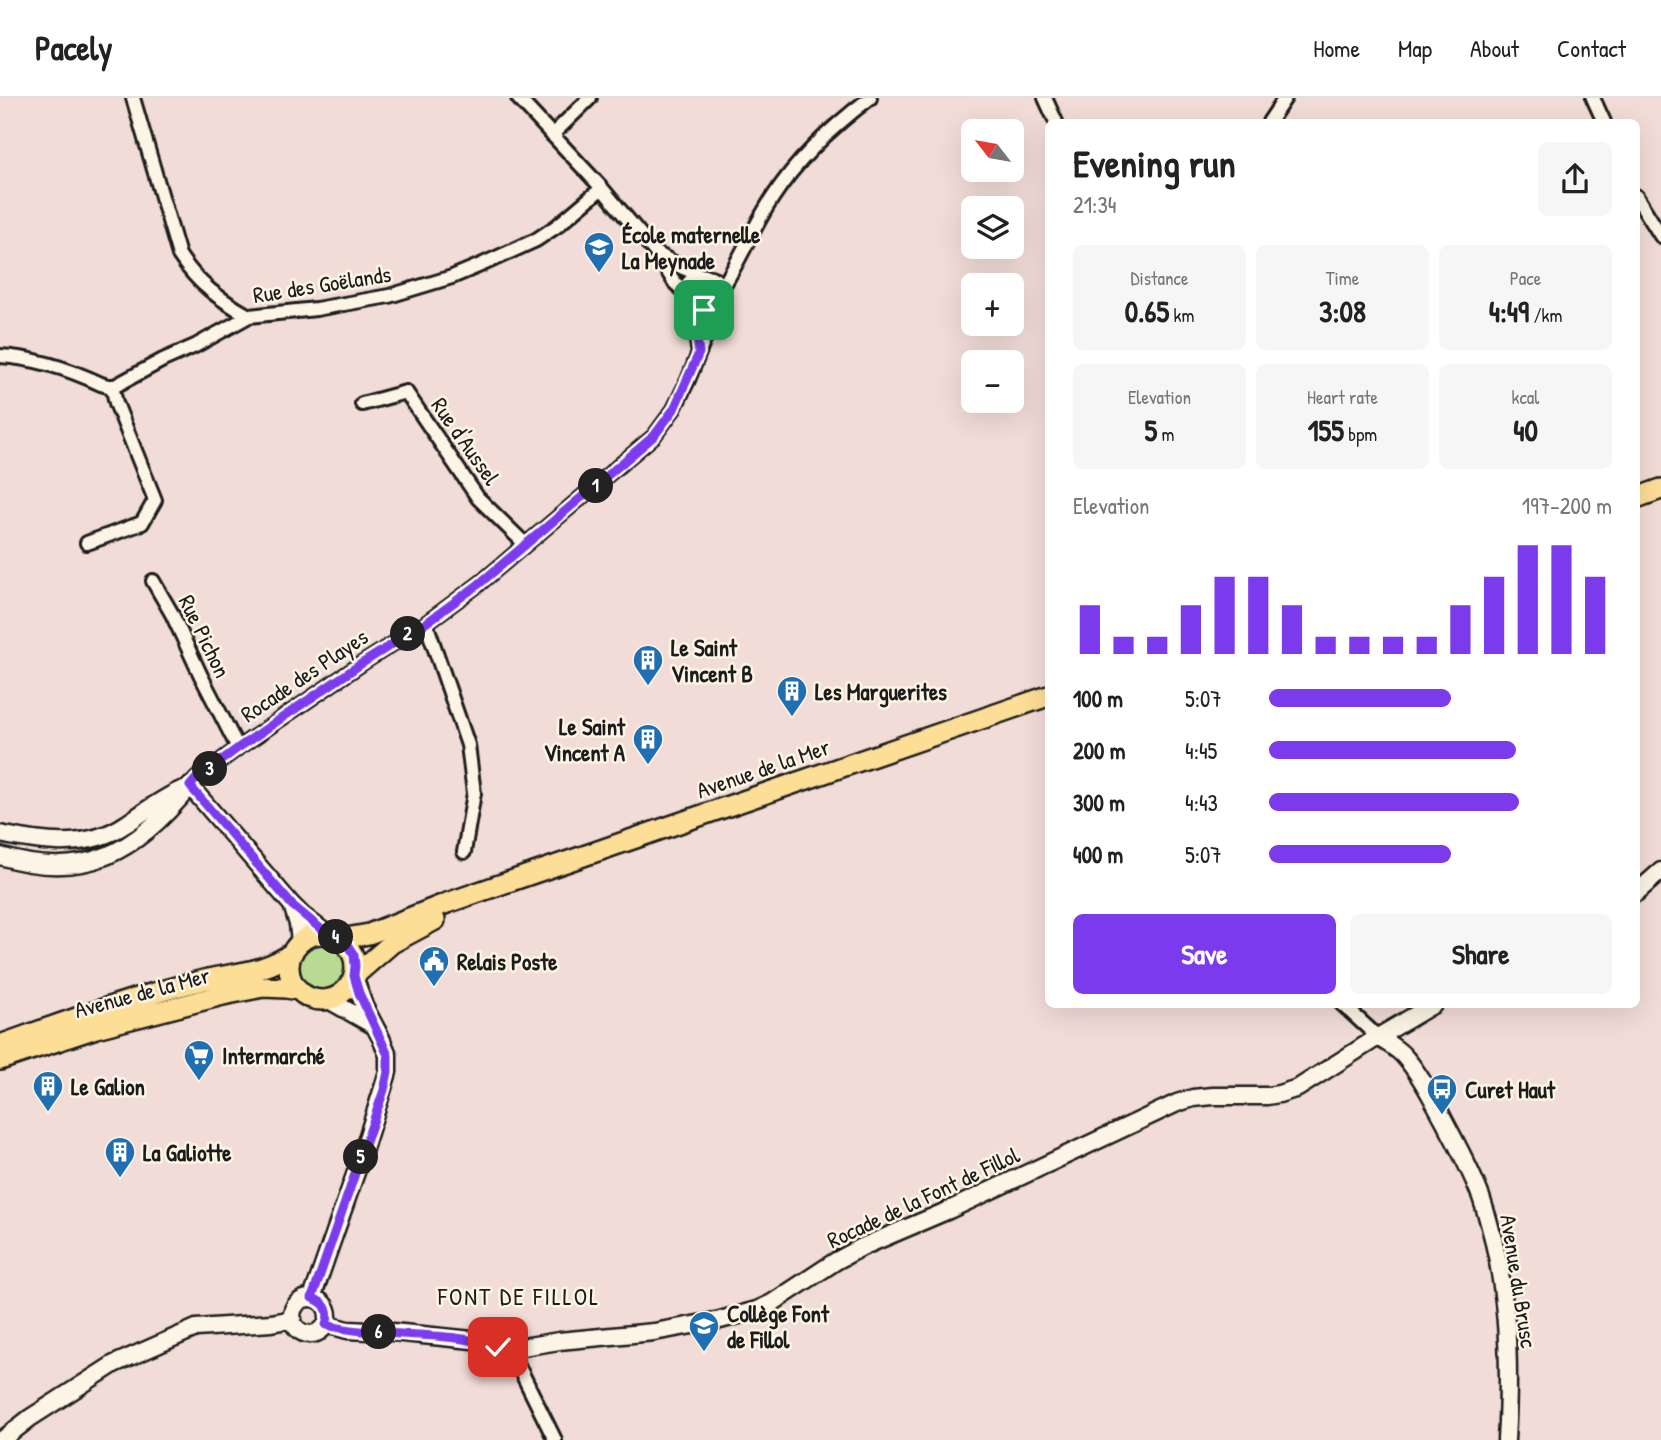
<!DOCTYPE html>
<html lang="en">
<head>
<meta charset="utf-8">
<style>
	:root { --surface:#fff; --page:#f6f6f6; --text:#222; --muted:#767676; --line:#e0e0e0; --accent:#7c3aed }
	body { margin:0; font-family:"Patrick Hand",sans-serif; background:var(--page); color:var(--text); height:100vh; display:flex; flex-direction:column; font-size:26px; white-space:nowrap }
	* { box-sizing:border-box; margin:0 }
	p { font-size:23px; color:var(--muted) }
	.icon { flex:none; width:38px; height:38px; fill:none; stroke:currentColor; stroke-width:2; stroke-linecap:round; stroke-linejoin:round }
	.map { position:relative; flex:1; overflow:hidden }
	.side { position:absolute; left:1045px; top:21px; width:595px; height:889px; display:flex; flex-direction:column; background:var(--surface); border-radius:10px; box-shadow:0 7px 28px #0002 }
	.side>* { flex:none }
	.needle { width:46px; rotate:301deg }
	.buttons { position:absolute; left:961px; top:21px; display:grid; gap:14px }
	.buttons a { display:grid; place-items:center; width:63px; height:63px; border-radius:10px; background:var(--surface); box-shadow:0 7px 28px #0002; font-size:35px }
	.pin { position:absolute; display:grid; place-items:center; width:60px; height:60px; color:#fff; margin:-30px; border-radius:14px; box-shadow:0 4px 10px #0006 }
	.km { position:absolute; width:35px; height:35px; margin:-18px; border-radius:50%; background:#222; color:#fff; font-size:19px; line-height:35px; text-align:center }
	.round { display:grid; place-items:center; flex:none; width:74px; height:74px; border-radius:10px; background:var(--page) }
	.head { display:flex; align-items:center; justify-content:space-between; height:119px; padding:0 28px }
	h1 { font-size:38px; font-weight:700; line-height:52px }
	.stats { display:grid; grid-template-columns:repeat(3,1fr); gap:10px; height:119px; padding:7px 28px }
	.stats div { display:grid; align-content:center; border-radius:10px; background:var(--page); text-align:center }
	.stats b { font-size:30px; font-weight:700 }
	.stats small { font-size:19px; font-weight:400 }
	.stats p { font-size:19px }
	.chart { height:196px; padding:14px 28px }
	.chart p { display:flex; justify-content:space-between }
	.chart svg { width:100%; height:126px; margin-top:7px; stroke:var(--accent); stroke-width:6 }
	.action { display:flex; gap:14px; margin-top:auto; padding:14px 28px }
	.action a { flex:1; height:80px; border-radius:10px; background:var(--accent); color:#fff; font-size:28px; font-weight:700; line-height:80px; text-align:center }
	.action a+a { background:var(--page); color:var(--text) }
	ul { padding:0 28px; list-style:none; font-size:23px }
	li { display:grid; grid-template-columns:112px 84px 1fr; align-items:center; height:52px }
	li i { height:18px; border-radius:9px; background:var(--accent) }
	header { display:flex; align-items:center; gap:42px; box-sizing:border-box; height:98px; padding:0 35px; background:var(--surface); border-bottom:2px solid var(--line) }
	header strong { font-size:33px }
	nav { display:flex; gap:38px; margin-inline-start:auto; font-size:24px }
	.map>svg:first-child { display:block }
	.green { fill:#b9da93; stroke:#6a7b58; stroke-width:2 }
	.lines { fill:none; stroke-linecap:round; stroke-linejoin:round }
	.minor-casing { stroke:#1c1c1c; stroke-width:18 }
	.tertiary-casing { stroke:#1c1c1c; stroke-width:21 }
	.primary-casing { stroke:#1c1c1c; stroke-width:24 }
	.minor { stroke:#fcf5e5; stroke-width:12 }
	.tertiary { stroke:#fcf5e5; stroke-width:16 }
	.primary { stroke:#fdde96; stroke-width:19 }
	.route-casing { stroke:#fff; stroke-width:14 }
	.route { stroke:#7c3aed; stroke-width:9 }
	.labels { text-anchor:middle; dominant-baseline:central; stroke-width:5; stroke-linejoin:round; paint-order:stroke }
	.poi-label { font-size:23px; font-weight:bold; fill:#1c1c1c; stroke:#fcf5e5; text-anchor:start }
	.street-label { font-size:23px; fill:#1c1c1c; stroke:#fcf5e5 }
	.neighbourhood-label { font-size:24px; letter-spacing:2px; fill:#1c1c1c; stroke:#fcf5e5 }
</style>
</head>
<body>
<header>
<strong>Pacely</strong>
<nav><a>Home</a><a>Map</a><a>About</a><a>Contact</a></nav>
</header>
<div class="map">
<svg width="1661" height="1342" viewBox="0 0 1661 1342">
	<rect width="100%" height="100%" fill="#f2dcd7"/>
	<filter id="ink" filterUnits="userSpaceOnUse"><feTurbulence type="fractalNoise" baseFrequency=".0143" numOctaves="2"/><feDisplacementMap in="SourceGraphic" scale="14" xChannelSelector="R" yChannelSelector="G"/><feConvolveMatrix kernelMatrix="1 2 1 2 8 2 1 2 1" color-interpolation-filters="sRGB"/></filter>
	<g filter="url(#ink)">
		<path class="green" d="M318 836C325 839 343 843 348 848 360 859 355 884 344 893 318 915 277 888 294 856 300 845 305 840 318 836Z"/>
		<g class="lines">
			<g class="minor-casing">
				<path id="minor" d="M133 0 179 157C198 186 219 201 249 218
					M518 0 600 88 656 155 675 185 685 194
					M1045 0 1056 24
					M1593 0 1604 24
					M1269 24 1285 0
					M552 37 590 0
					M1636 98 1661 138
					M700 177C669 187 694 228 718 203
					M720 193C740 163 753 129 773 99 798 60 833 28 870 0
					M689 205 695 224 698 251
					M0 258C36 260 69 271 101 286L108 288H115L163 262 195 248 249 218 316 211 389 198 452 179 483 166 536 142 557 128 602 90
					M362 306 406 294 478 400 525 446
					M87 445 142 425 155 402 116 305 112 288
					M153 483 172 516 201 578 238 650
					M426 525 468 647 474 695 464 754
					M190 688 196 681 238 650 361 566 426 525 479 486 654 338 674 311 688 282 705 240 720 193 716 182 711 179 700 177 683 170 656 155
					M1342 906 1378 939
					M510 1251 555 1342"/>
			</g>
			<g class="tertiary-casing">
				<path id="tertiary" d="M190 688 292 807 303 818 327 836
					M0 736C43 745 88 752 126 726 144 714 161 701 181 692
					M0 758C85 784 137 754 190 688
					M1636 795 1661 773
					M293 810 298 826 300 844
					M327 901 373 927
					M1378 939C1387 945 1397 950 1404 958 1420 976 1432 1000 1444 1022 1457 1047 1471 1072 1481 1099 1508 1177 1511 1260 1506 1342
					M312 1200 361 1060 388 974V957L381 940 364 908 354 878
					M292 1218a18 18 0 1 1 36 0a18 18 0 1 1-36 0Z
					M326 1226 347 1232 393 1234 482 1243 510 1251 559 1243 654 1234 720 1222 757 1212 772 1205 836 1163 862 1149 949 1112 1177 1005 1193 1000 1213 998H1267L1279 996 1298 990 1378 939 1434 906
					M2 1342 30 1320 114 1266 196 1230 271 1225 293 1221"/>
			</g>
			<g class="primary-casing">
				<path id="primary" d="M1636 400 1661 391
					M289 869a33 33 0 1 1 66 0a33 33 0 1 1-66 0Z
					M340 841 369 836 447 805 1048 598
					M354 878 392 845 435 822
					M0 947C65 924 129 900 196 884 228 875 265 876 293 854
					M0 962 96 930 223 897 263 889 286 890 299 892"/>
			</g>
			<use href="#minor" class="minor"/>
			<use href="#tertiary" class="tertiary"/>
			<use href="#primary" class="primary"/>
		</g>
	</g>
	<g class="lines" filter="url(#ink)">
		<g class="route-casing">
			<path id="route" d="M498 1249C443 1231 382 1241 326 1227 331 1213 325 1204 312 1200L384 992 388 974V957L359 895 354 878 355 868 354 857 348 848 340 841 327 836 292 807 190 688 196 681 238 650 361 566 426 525 479 486 654 338 674 311 699 255 695 223 689 205 693 209 704 212"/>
		</g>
		<use href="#route" class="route"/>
	</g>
	<defs>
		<g id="school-pin" transform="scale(1.575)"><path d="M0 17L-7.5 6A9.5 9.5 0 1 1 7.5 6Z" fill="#1f6fb2" stroke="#fcf5e5"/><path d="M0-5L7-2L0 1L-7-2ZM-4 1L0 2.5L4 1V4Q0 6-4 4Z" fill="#fff"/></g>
		<g id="building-pin" transform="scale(1.575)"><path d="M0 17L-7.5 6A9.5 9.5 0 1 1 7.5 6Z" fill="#1f6fb2" stroke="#fcf5e5"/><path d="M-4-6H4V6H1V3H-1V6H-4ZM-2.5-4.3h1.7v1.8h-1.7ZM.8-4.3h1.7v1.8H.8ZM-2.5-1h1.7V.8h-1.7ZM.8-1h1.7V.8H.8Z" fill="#fff"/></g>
		<g id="civic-pin" transform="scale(1.575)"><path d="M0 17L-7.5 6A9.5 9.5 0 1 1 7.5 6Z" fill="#1f6fb2" stroke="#fcf5e5"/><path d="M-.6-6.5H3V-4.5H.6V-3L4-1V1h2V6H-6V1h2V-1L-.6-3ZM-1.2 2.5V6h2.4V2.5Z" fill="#fff"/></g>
		<g id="supermarket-pin" transform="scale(1.575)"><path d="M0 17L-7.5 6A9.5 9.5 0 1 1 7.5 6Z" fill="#1f6fb2" stroke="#fcf5e5"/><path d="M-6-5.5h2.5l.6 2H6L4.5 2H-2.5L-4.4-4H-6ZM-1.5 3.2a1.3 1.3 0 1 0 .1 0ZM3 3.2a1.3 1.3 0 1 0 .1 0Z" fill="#fff"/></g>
		<g id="bus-pin" transform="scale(1.575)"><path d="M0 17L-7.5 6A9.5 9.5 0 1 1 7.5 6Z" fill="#1f6fb2" stroke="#fcf5e5"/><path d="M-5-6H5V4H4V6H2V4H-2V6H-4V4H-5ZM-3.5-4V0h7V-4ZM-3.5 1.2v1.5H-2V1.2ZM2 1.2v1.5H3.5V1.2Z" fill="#fff"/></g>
	</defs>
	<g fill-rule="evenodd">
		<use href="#school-pin" x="599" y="149"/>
		<use href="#building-pin" x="648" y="562"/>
		<use href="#building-pin" x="792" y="593"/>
		<use href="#building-pin" x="648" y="641"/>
		<use href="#civic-pin" x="434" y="863"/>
		<use href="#supermarket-pin" x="199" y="957"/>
		<use href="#building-pin" x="48" y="988"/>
		<use href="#bus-pin" x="1442" y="991"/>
		<use href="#building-pin" x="120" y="1054"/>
		<use href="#school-pin" x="704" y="1228"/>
	</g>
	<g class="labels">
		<g class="poi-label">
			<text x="622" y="136">École maternelle<tspan x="622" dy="26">La Meynade</tspan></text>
			<text x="671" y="549">Le Saint<tspan x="671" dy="26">Vincent B</tspan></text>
			<text x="815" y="593">Les Marguerites</text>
			<text x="625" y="628" text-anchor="end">Le Saint<tspan x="625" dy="26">Vincent A</tspan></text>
			<text x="457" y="863">Relais Poste</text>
			<text x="222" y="957">Intermarché</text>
			<text x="71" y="988">Le Galion</text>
			<text x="1465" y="991">Curet Haut</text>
			<text x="143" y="1054">La Galiotte</text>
			<text x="727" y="1215">Collège Font<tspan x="727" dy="26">de Fillol</tspan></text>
		</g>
		<g class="street-label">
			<text transform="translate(322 186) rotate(-9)">Rue des Goëlands</text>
			<text transform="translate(466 343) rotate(55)">Rue d'Aussel</text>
			<text transform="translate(205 538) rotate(64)">Rue Pichon</text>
			<text transform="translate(304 577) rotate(-34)">Rocade des Playes</text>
			<text transform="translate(763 670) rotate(-19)">Avenue de la Mer</text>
			<text transform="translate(142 894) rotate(-15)">Avenue de la Mer</text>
			<text transform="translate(923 1099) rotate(-25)">Rocade de la Font de Fillol</text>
			<text transform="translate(1519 1183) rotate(81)">Avenue du Brusc</text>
		</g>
		<g class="neighbourhood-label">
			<text x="519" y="1198">FONT DE FILLOL</text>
		</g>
	</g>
</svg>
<div class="buttons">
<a><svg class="needle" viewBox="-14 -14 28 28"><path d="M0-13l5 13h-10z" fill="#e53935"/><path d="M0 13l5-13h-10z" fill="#767676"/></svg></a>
<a><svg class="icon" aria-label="layers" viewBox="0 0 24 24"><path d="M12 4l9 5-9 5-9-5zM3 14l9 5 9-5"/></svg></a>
<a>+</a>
<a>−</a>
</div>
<div class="pin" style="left:704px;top:212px;background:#1e9e55"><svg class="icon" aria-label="arrive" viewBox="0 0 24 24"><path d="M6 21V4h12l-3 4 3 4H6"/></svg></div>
<div class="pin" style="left:498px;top:1249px;background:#d93025"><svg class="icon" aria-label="check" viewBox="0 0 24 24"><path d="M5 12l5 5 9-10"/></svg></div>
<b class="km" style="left:596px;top:388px">1</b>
<b class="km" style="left:408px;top:536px">2</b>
<b class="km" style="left:210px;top:671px">3</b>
<b class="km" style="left:336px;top:839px">4</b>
<b class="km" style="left:361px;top:1059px">5</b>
<b class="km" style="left:379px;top:1234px">6</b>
<section class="side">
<div class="head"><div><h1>Evening run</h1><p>21:34</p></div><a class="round"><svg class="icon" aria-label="share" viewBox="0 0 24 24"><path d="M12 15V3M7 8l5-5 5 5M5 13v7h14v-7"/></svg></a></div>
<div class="stats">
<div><p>Distance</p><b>0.65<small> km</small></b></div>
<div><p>Time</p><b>3:08</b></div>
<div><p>Pace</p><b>4:49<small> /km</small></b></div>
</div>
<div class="stats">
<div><p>Elevation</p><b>5<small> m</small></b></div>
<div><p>Heart rate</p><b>155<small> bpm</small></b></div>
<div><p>kcal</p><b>40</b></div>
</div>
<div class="chart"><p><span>Elevation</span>197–200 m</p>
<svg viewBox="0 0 160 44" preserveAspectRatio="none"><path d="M5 44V27M15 44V38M25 44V38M35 44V27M45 44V17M55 44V17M65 44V27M75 44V38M85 44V38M95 44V38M105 44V38M115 44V27M125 44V17M135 44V6M145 44V6M155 44V17"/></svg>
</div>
<ul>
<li><b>100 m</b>5:07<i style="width:53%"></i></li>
<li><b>200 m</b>4:45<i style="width:72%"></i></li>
<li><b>300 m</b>4:43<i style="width:73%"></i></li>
<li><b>400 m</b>5:07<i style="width:53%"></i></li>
</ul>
<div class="action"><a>Save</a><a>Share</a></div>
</section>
</div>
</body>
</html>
